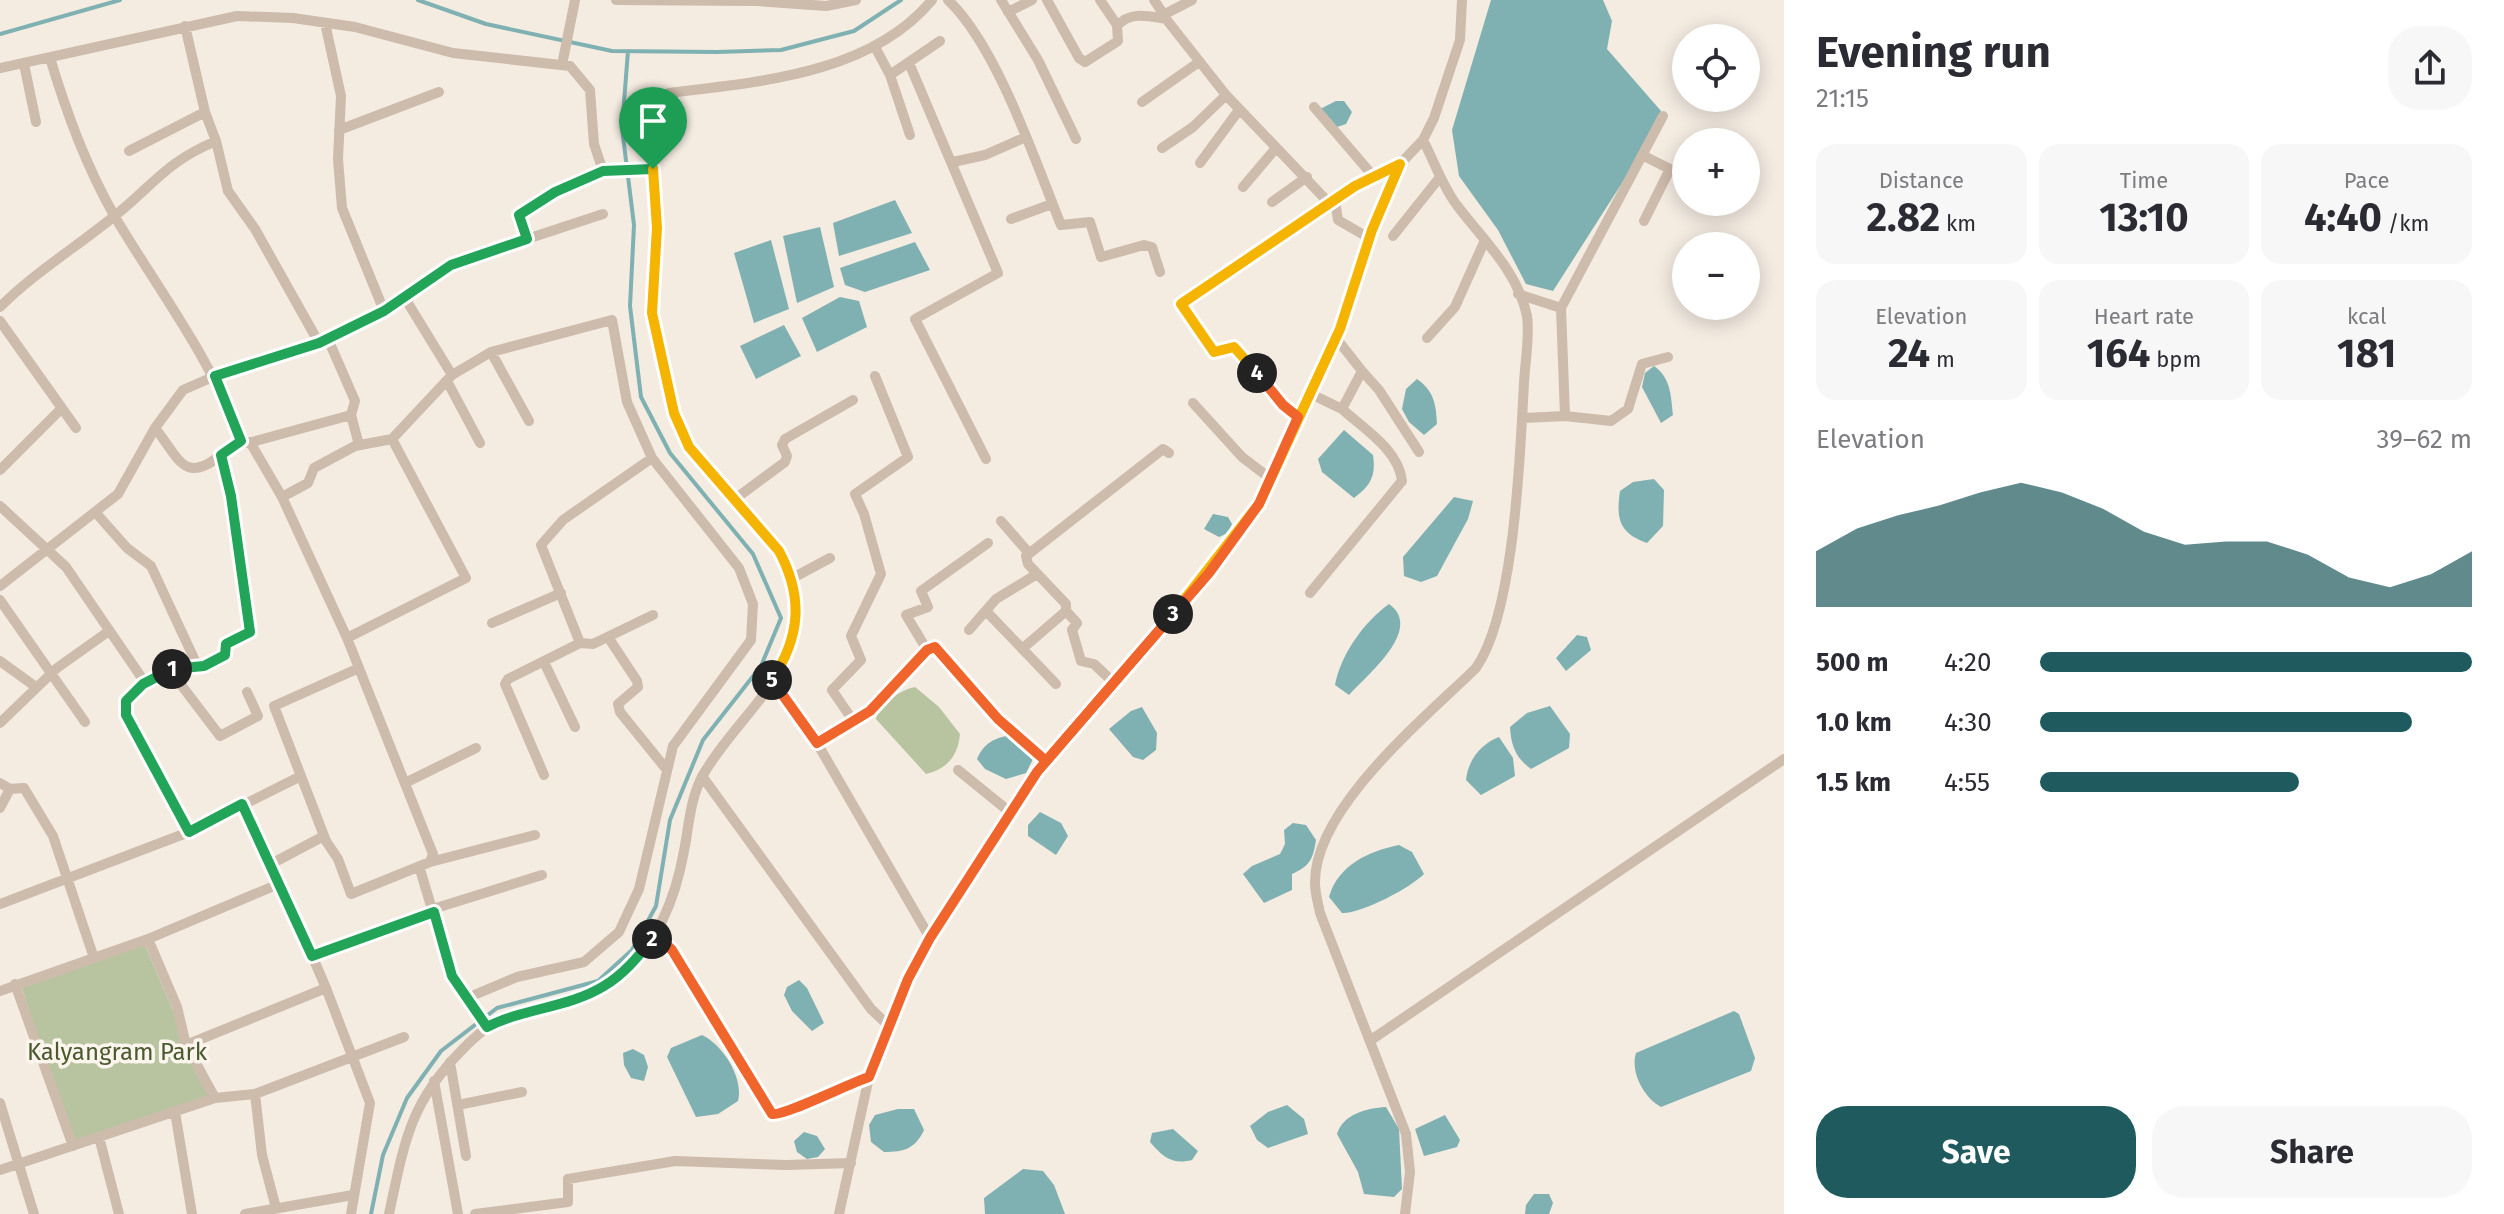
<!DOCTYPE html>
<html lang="en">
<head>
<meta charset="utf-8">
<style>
	:root { --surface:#fff; --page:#f7f7f7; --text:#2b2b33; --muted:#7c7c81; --accent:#1f5a5e }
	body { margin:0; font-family:"Fira Sans",sans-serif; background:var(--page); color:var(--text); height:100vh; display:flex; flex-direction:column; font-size:30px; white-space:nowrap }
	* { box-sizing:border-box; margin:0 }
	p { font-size:26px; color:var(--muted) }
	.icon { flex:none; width:44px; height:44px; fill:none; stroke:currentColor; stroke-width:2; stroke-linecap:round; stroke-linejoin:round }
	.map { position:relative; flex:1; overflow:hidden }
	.drawer { display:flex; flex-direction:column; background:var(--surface); width:720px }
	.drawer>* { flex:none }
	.controls { position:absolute; left:1672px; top:24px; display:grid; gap:16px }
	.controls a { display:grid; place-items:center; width:88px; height:88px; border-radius:50%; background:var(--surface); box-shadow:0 4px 20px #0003; font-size:40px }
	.pin { position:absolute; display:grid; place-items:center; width:68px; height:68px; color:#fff; margin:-82px -34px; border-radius:50% 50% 50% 0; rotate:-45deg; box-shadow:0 0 8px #0007 }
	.pin .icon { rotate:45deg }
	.km { position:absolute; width:40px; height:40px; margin:-20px; border-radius:50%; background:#222; color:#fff; font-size:22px; line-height:40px; text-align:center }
	.round { display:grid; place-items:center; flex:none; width:84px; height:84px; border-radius:32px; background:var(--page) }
	.headline { display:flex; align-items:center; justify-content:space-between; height:136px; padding:0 32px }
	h1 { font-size:44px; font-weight:700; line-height:60px }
	.metrics { display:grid; grid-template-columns:repeat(3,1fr); gap:12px; height:136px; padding:8px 32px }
	.metrics div { display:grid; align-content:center; border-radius:20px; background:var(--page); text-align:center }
	.metrics b { font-size:40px; font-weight:700 }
	.metrics small { font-size:22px; font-weight:400 }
	.metrics p { font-size:22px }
	.chart { height:224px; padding:16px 32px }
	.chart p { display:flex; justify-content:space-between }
	.chart svg { width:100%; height:144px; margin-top:8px; fill:var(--accent); opacity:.7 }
	.button { display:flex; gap:16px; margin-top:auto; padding:16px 32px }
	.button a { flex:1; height:92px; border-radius:32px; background:var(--accent); color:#fff; font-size:32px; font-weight:700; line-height:92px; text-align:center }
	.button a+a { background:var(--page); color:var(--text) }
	ul { padding:0 32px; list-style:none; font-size:26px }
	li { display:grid; grid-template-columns:128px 96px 1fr; align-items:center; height:60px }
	li i { height:20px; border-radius:10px; background:var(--accent) }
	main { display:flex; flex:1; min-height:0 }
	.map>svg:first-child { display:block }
	.park { fill:#b8c4a0 }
	.water { fill:#7fb0b2 }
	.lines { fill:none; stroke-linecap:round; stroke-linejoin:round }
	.stream { stroke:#7fb0b2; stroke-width:4 }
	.street { stroke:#cdbbac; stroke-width:10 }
	.split-1-casing { stroke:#fff; stroke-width:16 }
	.split-2-casing { stroke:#fff; stroke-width:16 }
	.split-3-casing { stroke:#fff; stroke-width:16 }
	.split-4-casing { stroke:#fff; stroke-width:16 }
	.split-5-casing { stroke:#fff; stroke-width:16 }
	.split-6-casing { stroke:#fff; stroke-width:16 }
	.split-1 { stroke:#22a559; stroke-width:10 }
	.split-2 { stroke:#22a559; stroke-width:10 }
	.split-3 { stroke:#f0652b; stroke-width:10 }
	.split-4 { stroke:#f5b400; stroke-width:10 }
	.split-5 { stroke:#f0652b; stroke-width:10 }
	.split-6 { stroke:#f5b400; stroke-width:10 }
	.labels { text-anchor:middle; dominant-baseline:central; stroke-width:7; stroke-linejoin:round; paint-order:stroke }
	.park-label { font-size:24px; fill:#4a5a2e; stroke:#fbf5ee }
</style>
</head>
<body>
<main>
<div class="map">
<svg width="1784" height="1214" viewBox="0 0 1784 1214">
	<rect width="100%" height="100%" fill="#f4ebe1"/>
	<path class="park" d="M915 687 939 707 960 734C958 756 947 769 926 774L876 719C879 704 900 690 915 687Z
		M145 945 210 1097 78 1144 71 1140 21 985Z"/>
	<path class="water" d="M1491 0H1603L1612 21 1607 49 1661 111 1629 172 1553 291 1526 284 1498 230 1459 176 1452 130Z
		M1336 101H1344L1352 112 1346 124 1331 129 1320 109Z
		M895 200 912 233 839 256 833 223Z
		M820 227 834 287 797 303 783 236Z
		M771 240 789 309 754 323 734 253Z
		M915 242 930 270 865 292 845 285 840 268Z
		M840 297 859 301 867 327 817 352 802 318Z
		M784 325 801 356 756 379 740 346Z
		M1654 366C1671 378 1671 396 1673 415L1661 423 1642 387 1645 373Z
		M1417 379C1434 391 1436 404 1437 424L1424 435 1409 422 1402 409 1406 389Z
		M1344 430 1373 455C1376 476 1371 485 1354 498L1322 472 1318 459Z
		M1654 479 1664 490 1663 526 1647 543C1619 533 1616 519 1620 491L1633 482Z
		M1454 497 1473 501 1468 519 1437 576 1421 582 1404 576 1403 557Z
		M1213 514 1228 517 1232 524 1228 533 1219 537 1204 529Z
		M1389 604C1424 629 1368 674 1349 695L1335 685C1341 654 1364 622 1389 604Z
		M1577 635 1587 637 1591 650 1566 671 1556 658Z
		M1550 706 1570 734 1569 748 1531 769C1516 758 1511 746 1510 727L1527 713Z
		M1142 707 1157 733 1156 750 1143 760 1133 757 1109 729 1131 711Z
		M1011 735 1034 757 1026 773 1006 779 985 769 977 759C984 743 994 738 1011 735Z
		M1499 737 1513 758 1515 776 1481 795 1466 780C1468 760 1481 744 1499 737Z
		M1040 812 1061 823 1068 836 1056 855 1028 836V825Z
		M1293 823 1306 825 1316 840C1313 859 1310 866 1292 874V890L1264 903 1243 874 1252 866 1280 854 1285 844 1284 830Z
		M1399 845 1412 852 1424 874C1410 888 1361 914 1342 913L1329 897C1338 865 1369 851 1399 845Z
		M799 980 807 988 824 1023 812 1031 792 1011 784 995 787 987Z
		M1734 1011 1739 1014 1755 1058 1751 1071 1661 1107C1644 1098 1630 1072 1636 1053Z
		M702 1035C723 1045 744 1078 738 1101L718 1114 696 1117 667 1057 671 1048Z
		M633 1049 644 1055 648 1067 644 1081 631 1078 624 1065 623 1053Z
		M1287 1105 1304 1119 1308 1134 1268 1148 1257 1140 1250 1126 1268 1112Z
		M1386 1107 1399 1129 1402 1189 1394 1197 1364 1194 1358 1172 1337 1134C1343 1114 1367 1108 1386 1107Z
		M898 1109H914L924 1130C915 1149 904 1152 884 1152L871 1142 869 1125 875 1115Z
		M1445 1115 1460 1140 1457 1147 1424 1156 1415 1129Z
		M1173 1129 1198 1151 1192 1160C1172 1165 1163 1157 1150 1142L1152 1133Z
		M804 1132 817 1136 825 1149 818 1157 807 1159 797 1152 794 1141Z
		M1023 1169 1043 1171 1054 1185 1065 1214H985L984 1198Z
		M1534 1194H1549L1553 1203 1549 1214H1525L1526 1205Z"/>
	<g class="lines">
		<path class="stream" d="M418 0 486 24 612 51 717 52 781 50 854 31 901 0
			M0 34 120 0
			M371 1214 383 1155 407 1098 441 1051 497 1008 598 981 632 950 656 906 670 820 703 740 761 666 781 618 753 554 670 453 641 397 630 306 634 225 622 128 628 51"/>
		<path class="street" d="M616 0 757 1 826 6 856 0
			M948 0C997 46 1035 161 1061 225L1090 222 1101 257 1144 245 1152 247 1160 272
			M1001 0 1038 60 1076 139
			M1047 0 1079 58 1085 62 1118 41 1117 26C1130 11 1148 16 1166 19L1226 95 1330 204
			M1100 0 1117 25
			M1154 0 1166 18
			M1008 12 1032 0
			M1163 15 1192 0
			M325 23 341 96 338 159 342 208 384 311
			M185 26 205 112 216 141 228 191 255 229 319 343
			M875 47 890 75 940 41
			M50 58C67 114 86 166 115 217 159 291 212 359 241 441L248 443 351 415
			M909 63 998 273 915 319 986 459
			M24 64 36 122
			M562 65 575 0
			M0 68 237 16 293 18 355 27 453 53 570 66 590 90 594 144 603 171 653 169C651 141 642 110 669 93 758 82 871 74 932 0
			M890 75 910 135
			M1142 102 1199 62
			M1314 107 1374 177
			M339 130 439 92
			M1162 148 1193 127 1226 95
			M129 151 205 112
			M1642 155 1670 169 1644 221
			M953 162 985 155 1026 137
			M1200 163 1239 110
			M1243 187 1276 148
			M1335 201 1338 220 1369 238
			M1272 202 1307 177
			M1011 219 1052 204
			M1393 236 1440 177
			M527 239 518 219C528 199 582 180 603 171
			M1518 294 1561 308
			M403 295 466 259 603 214
			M0 307C34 273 75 248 112 218 154 185 164 163 216 141
			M0 321 76 428
			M1427 338 1455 307 1485 240
			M328 339 355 401 351 415 359 445
			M491 352 529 421
			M1362 371 1379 390 1419 452
			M447 381 480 443
			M1309 393 1342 409
			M1193 403 1242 457 1271 479
			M1565 416 1561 308 1663 116
			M1298 417 1283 405 1236 349 1231 346 1214 352 1181 304 1355 186 1400 164
			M1522 418 1565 416 1611 421 1628 409 1642 364 1668 357
			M155 428C179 458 184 485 221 455
			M250 442 282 497
			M0 470 62 408
			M735 499 785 462 787 456 782 445 785 439 853 400
			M0 506 66 567 146 684 169 669 204 666 225 655 226 644 250 632 240 554 221 455 241 441
			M96 513 127 548 151 566 198 667
			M1001 521 1028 552
			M789 580 830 558
			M0 586 118 494 155 428 183 390 215 376 319 343 384 311 403 295 452 375
			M1310 593 1402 481C1399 450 1363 428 1342 409L1362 371 1336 338
			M0 600 85 722
			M986 611 1056 684
			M492 623 561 593
			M969 630 996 599 1037 574
			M608 637 637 681 638 687 618 704 620 712 667 770
			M347 638 282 497 308 483 314 468 355 446 392 439
			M580 643 593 644 653 615
			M1022 649 1066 611
			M927 650 906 615 928 607 921 591 988 543
			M0 661 36 687
			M544 662 575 727
			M359 668 274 706 326 841 338 859 351 894 430 862 433 854 347 638 466 578 392 439 452 375 491 352 612 320 627 402 652 458 563 520 541 545 580 643 508 679 505 684 544 775
			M169 669 220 736 258 716 247 692
			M1112 681 1094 664 1081 661 1072 630 1077 623 1066 611V604L1028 564 1026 556 1163 449 1169 453
			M770 682 817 743 930 938
			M143 684 126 701V715L189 832
			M854 722 832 690 861 660 851 636 881 574 864 514 855 494 908 457 875 376
			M0 723 57 668 109 631
			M817 743 870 711 927 650 935 647 998 719 1046 761
			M958 770 1011 813
			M702 776 871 1009 889 1026
			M407 782 476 748
			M0 783 10 789 24 788 53 836 94 958
			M242 804 281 883
			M0 808 10 789
			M430 862 535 835
			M271 864 324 836
			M419 866 452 976 487 1027
			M0 904 189 832 301 776
			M433 909 542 875
			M656 935 672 950 772 1114C782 1117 850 1083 869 1077
			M148 939 177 1007 186 1045 215 1098
			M312 956 434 912
			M15 984 73 1146
			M326 988 370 1103 351 1214
			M0 991 148 939 281 883 326 988 186 1045
			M467 998 517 977 584 962 619 932 639 889 673 746 751 640 753 604 739 568 652 458
			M1371 1040 1784 759
			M450 1062 466 1156
			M434 1081 458 1214
			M255 1094 262 1155 276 1208
			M0 1103 34 1214
			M458 1105 522 1092
			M175 1112 192 1214
			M99 1137 119 1214
			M0 1170 215 1098 255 1094 404 1037
			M245 1214 353 1195
			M389 1214C404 1144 409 1104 461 1051 475 1036 490 1023 509 1016 550 1000 593 1001 627 969 660 938 676 896 684 851 689 826 690 798 703 775 730 727 782 688 796 633 801 610 789 571 779 551L689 447 674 413 652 313 657 228 653 169
			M475 1214 568 1202V1179L675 1161 786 1165 851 1163
			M839 1214 869 1077 908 979 930 938 1037 772 1209 573 1259 504 1340 329 1385 195 1400 164 1423 140 1434 118 1460 40 1462 0
			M1405 1214 1410 1172 1406 1134 1320 913C1318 903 1315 893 1315 883 1314 808 1426 717 1476 668 1515 612 1520 453 1524 383 1525 362 1530 336 1527 316 1518 271 1482 239 1456 204 1442 185 1434 161 1423 140"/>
	</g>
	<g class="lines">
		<g class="split-1-casing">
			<path id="split-1" d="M172 669 204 666 225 655 226 644 250 632 231 496 221 455 241 441 215 376 319 343 384 311 451 265 527 239 519 215 555 192 603 171 653 169"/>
		</g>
		<g class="split-2-casing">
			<path id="split-2" d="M172 669 143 684 126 701V715L189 832 242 804 312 956 434 912 452 976 487 1027C524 1008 568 1008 604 986 624 974 638 957 652 939"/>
		</g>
		<g class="split-3-casing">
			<path id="split-3" d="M652 939 656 935 672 950 772 1114C782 1117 850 1083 869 1077L908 979 930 938 1037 772 1173 614"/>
		</g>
		<g class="split-4-casing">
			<path id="split-4" d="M1173 614 1259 504 1340 329 1372 230 1400 164 1355 186 1181 304 1214 352 1234 347 1257 373"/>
		</g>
		<g class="split-5-casing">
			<path id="split-5" d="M772 680 817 743 870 711 927 650 935 647 998 719 1046 761 1209 573 1259 504 1298 417 1283 405 1257 373"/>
		</g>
		<g class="split-6-casing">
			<path id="split-6" d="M653 169 657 228 652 313 674 413 689 447 779 551C804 598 800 637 772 680"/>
		</g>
		<use href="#split-1" class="split-1"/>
		<use href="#split-2" class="split-2"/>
		<use href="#split-3" class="split-3"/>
		<use href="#split-4" class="split-4"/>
		<use href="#split-5" class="split-5"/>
		<use href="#split-6" class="split-6"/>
	</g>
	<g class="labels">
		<g class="park-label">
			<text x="117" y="1052">Kalyangram Park</text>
		</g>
	</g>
</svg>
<div class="controls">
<a><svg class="icon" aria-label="locate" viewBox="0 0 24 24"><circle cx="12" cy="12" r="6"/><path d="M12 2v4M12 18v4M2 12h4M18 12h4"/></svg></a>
<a>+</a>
<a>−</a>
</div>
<div class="pin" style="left:653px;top:169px;background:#1e9e55"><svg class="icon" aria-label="arrive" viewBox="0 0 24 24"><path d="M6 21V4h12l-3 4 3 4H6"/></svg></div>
<b class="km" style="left:172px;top:669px">1</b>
<b class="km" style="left:652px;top:939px">2</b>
<b class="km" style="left:1173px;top:614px">3</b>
<b class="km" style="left:1257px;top:373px">4</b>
<b class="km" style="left:772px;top:680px">5</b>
</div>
<section class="drawer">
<div class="headline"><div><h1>Evening run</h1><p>21:15</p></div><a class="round"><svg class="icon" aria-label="share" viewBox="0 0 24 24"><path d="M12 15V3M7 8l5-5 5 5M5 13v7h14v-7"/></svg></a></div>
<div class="metrics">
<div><p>Distance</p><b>2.82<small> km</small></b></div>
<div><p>Time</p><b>13:10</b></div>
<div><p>Pace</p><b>4:40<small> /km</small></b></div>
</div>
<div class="metrics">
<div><p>Elevation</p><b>24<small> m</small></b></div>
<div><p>Heart rate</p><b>164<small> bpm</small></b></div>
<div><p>kcal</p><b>181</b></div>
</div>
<div class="chart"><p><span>Elevation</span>39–62 m</p>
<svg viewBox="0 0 160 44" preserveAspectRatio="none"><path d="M0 44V27L10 20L20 16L30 13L40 9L50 6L60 9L70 14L80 21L90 25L100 24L110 24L120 28L130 35L140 38L150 34L160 27V44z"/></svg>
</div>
<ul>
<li><b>500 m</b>4:20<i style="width:100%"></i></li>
<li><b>1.0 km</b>4:30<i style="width:86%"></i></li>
<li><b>1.5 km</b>4:55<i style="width:60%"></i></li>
</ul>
<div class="button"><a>Save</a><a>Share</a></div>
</section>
</main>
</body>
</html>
